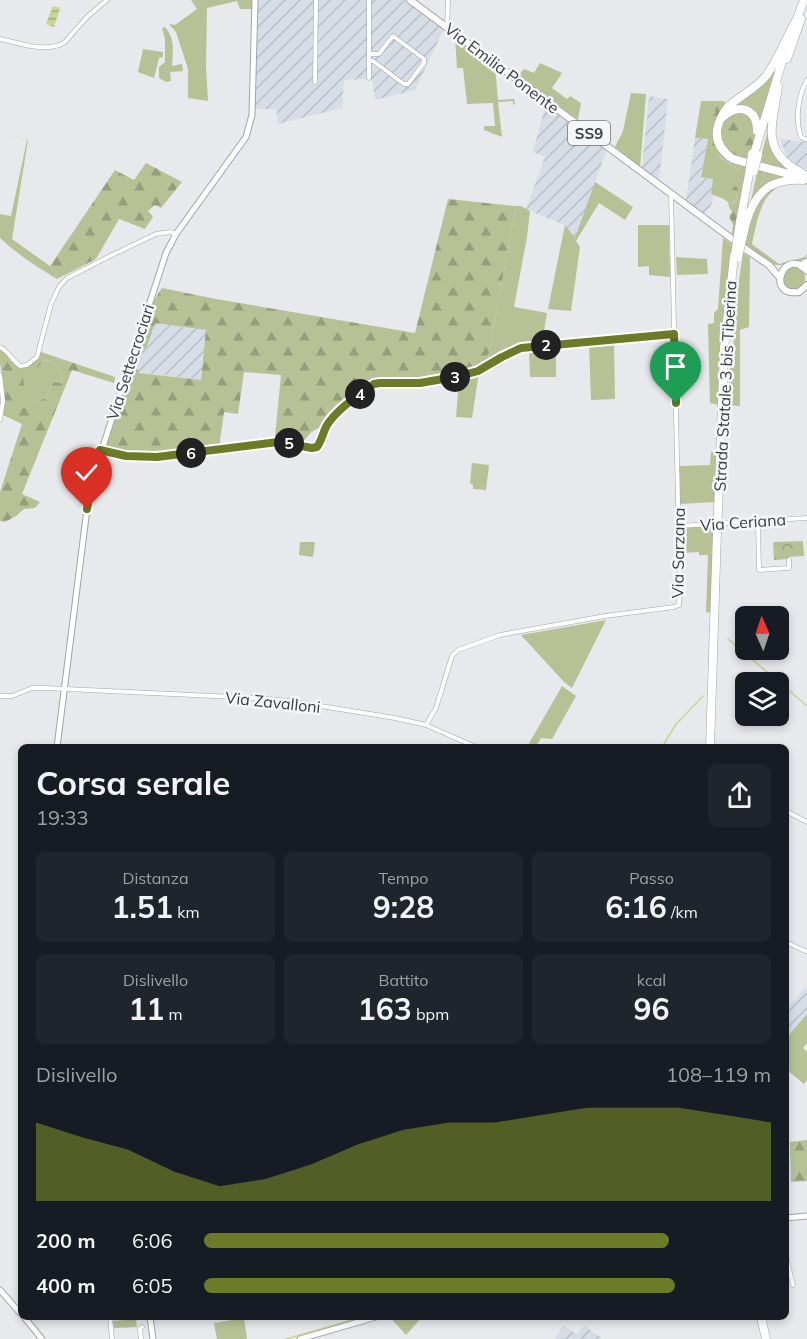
<!DOCTYPE html>
<html lang="it">
<head>
<meta charset="utf-8">
<style>
	:root { --surface:#171b24; --page:#20242c; --text:#f1f3f6; --muted:#9ea1a6; --accent:#6d7b28 }
	body { margin:0; font-family:Mulish,sans-serif; background:var(--page); color:var(--text); height:100vh; display:flex; flex-direction:column; font-size:22px; white-space:nowrap }
	* { box-sizing:border-box; margin:0 }
	p { font-size:20px; color:var(--muted) }
	.icon { flex:none; width:33px; height:33px; fill:none; stroke:currentColor; stroke-width:2; stroke-linecap:round; stroke-linejoin:round }
	.map { position:relative; flex:1; overflow:hidden }
	.details { position:absolute; left:18px; top:744px; width:771px; height:576px; display:flex; flex-direction:column; background:var(--surface); border-radius:9px; box-shadow:0 3px 9px #0003 }
	.details>* { flex:none }
	.needle { width:39px; rotate:357deg }
	.fabs { position:absolute; left:735px; top:606px; display:grid; gap:12px }
	.fabs a { display:grid; place-items:center; width:54px; height:54px; border-radius:9px; background:var(--surface); box-shadow:0 3px 9px #0003; font-size:30px }
	.pin { position:absolute; display:grid; place-items:center; width:51px; height:51px; color:#fff; margin:-62px -26px; border-radius:50% 50% 50% 0; rotate:-45deg; box-shadow:0 0 6px #0007 }
	.pin .icon { rotate:45deg }
	.km { position:absolute; width:30px; height:30px; margin:-15px; border-radius:50%; background:#222; color:#fff; font-size:16px; line-height:30px; text-align:center }
	.round { display:grid; place-items:center; flex:none; width:63px; height:63px; border-radius:9px; background:var(--page) }
	.summary { display:flex; align-items:center; justify-content:space-between; height:102px; padding:0 18px }
	h1 { font-size:33px; font-weight:700; line-height:45px }
	.metrics { display:grid; grid-template-columns:repeat(3,1fr); gap:9px; height:102px; padding:6px 18px }
	.metrics div { display:grid; align-content:center; border-radius:9px; background:var(--page); text-align:center }
	.metrics b { font-size:30px; font-weight:700 }
	.metrics small { font-size:16px; font-weight:400 }
	.metrics p { font-size:16px }
	.chart { height:168px; padding:12px 18px }
	.chart p { display:flex; justify-content:space-between }
	.chart svg { width:100%; height:108px; margin-top:6px; fill:var(--accent); opacity:.7 }
	ul { padding:0 18px; list-style:none; font-size:20px }
	li { display:grid; grid-template-columns:96px 72px 1fr; align-items:center; height:45px }
	li i { height:15px; border-radius:8px; background:var(--accent) }
	.map>svg:first-child { display:block }
	.industrial { fill:url(#industrial-furrows) }
	.green { fill:#b7c196 }
	.forest { fill:url(#forest-firs); fill-rule:evenodd }
	.park { fill:url(#park-crowns) }
	.water { fill:url(#water-rules) }
	.lines { fill:none; stroke-linecap:round; stroke-linejoin:round }
	.stream { stroke:#c7d692; stroke-width:1.5 }
	.street-casing { stroke:#a2a4a8; stroke-width:5 }
	.secondary-casing { stroke:#a2a4a8; stroke-width:7 }
	.primary-casing { stroke:#a2a4a8; stroke-width:8 }
	.highway-casing { stroke:#a2a4a8; stroke-width:9 }
	.street { stroke:#fff; stroke-width:4 }
	.secondary { stroke:#fff; stroke-width:5 }
	.primary { stroke:#fff; stroke-width:6 }
	.highway { stroke:#fff; stroke-width:8 }
	.highway-bridge-casing { stroke:#a2a4a8; stroke-width:9; stroke-linecap:butt }
	.highway-bridge { stroke:#fff; stroke-width:8 }
	.route-casing { stroke:#fff; stroke-width:12 }
	.route { stroke:#6d7b28; stroke-width:8 }
	.labels { text-anchor:middle; dominant-baseline:central; stroke-width:5; stroke-linejoin:round; paint-order:stroke }
	.shield { fill:#f4f6fa; stroke:#727375; stroke-width:1.5 }
	.shield-label { font-size:15px; font-weight:bold; fill:#3a3b3c }
	.street-label { font-size:16px; fill:#3a3b3c; stroke:#f4f6fa }
</style>
</head>
<body>
<div class="map">
<svg width="807" height="1339" viewBox="0 0 807 1339">
	<defs>
		<pattern id="industrial-furrows" width="10" height="10" patternUnits="userSpaceOnUse" patternTransform="scale(1.5)"><rect width="10" height="10" fill="#d7dde7"/><path d="M-1 1l2-2M0 10L10 0M9 11l2-2" fill="none" stroke="#b9bfc7"/></pattern>
		<pattern id="forest-firs" width="22" height="20" patternUnits="userSpaceOnUse" patternTransform="scale(1.5)"><rect width="22" height="20" fill="#b7c196"/><path d="M5 1l3.5 6h-7zM16 11l3.5 6h-7z" fill="#969e7c"/></pattern>
		<pattern id="park-crowns" width="20" height="18" patternUnits="userSpaceOnUse" patternTransform="scale(1.5)"><rect width="20" height="18" fill="#b7c196"/><path d="M2 6a3 3 0 1 1 6 0M12 15a3 3 0 1 1 6 0" fill="none" stroke="#969e7c"/></pattern>
		<pattern id="water-rules" width="6" height="5" patternUnits="userSpaceOnUse" patternTransform="scale(1.5)"><rect width="6" height="5" fill="#c7d692"/><path d="M0 2.5h6" fill="none" stroke="#a3af78"/></pattern>
	</defs>
	<rect width="100%" height="100%" fill="#e7e9ec"/>
	<path class="industrial" d="M257 0H404L444 29 415 90 375 100 372 79 344 80 342 108 278 124 276 109H255Z
		M649 96 668 99 659 182 642 168Z
		M546 103 607 149 575 239 565 225 526 209 545 157 533 152Z
		M695 138 708 139 701 176 714 179 711 193 714 195 711 206 704 214 686 200Z
		M780 139 807 142V169L798 166 787 157Z
		M155 323 207 330 201 380 138 372 135 369 142 347 146 349Z
		M805 988 807 989V1014L789 1035 786 1033V1010Z
		M584 1325 602 1338 601 1339H554L564 1326 577 1334Z"/>
	<path class="green" d="M191 0H253V9H240L237 1 207 8 206 67 208 101 188 98V69L176 32 169 24 175 25 197 9Z
		M165 27C175 38 173 51 172 66L182 64 183 71 170 72 171 81 166 82 159 78V67L165 62V39L162 28Z
		M455 37 495 66 498 100 514 99 515 103 513 105V101L498 102 502 137 484 130V126H495L493 103 467 104 463 68H457Z
		M143 49 163 52V57L159 58 154 78 138 72Z
		M779 58 760 126 736 107 732 106Z
		M540 63 562 73 552 88 567 99 570 96 581 103 578 119 533 90 517 77 524 69 534 73Z
		M631 93 646 94 640 167 615 147 623 131Z
		M701 101H718L715 105 716 113 709 136 718 156 739 170C739 180 731 190 738 199L731 204 722 198 711 194 713 179 701 177 708 139 695 138Z
		M770 123 772 142 799 173 759 164Z
		M0 133 28 140 12 239 50 266 57 279C37 267 18 255 0 238V214L11 216 27 140Z
		M758 168 802 178 782 179 750 205Z
		M798 181 807 183V185C764 176 759 212 752 244L779 264 805 257 807 251 806 259C801 261 797 261 792 262 787 263 783 266 777 265 766 264 754 252 744 245L754 207 771 187Z
		M595 182 633 207 625 220 599 203 576 241 580 247 571 311 548 309 565 225 575 238Z
		M516 206H521L530 211 527 237 514 307 547 313 542 343 523 346 487 363Z
		M638 225H669L670 277 649 275V266L638 267Z
		M723 238 733 245 722 346 719 354 720 405 710 403 708 324 714 323V313L718 309Z
		M743 253 750 257 749 327 740 330V406L728 405 730 368 734 346 733 334 734 316Z
		M676 257 707 259 708 274 677 275Z
		M783 278a11 11 0 1 1 22 0a11 11 0 1 1-22 0Z
		M614 341 615 399 591 400 589 343Z
		M556 346V377H530L529 349 539 347Z
		M52 360C58 367 65 374 60 383L53 382 46 398 35 402 23 390V373L37 369 43 361Z
		M479 372 472 418 456 417 459 379Z
		M711 452H718L716 502 679 504V466L710 465Z
		M472 463 489 465 486 490 473 489V485L470 483Z
		M715 525 712 613 706 612 708 555H699V552L681 553 680 528Z
		M300 542H315L313 557 299 555Z
		M606 620 572 688 564 682 521 635Z
		M562 686 576 696 552 739 541 738 536 747H527Z
		M807 1014V1043L803 1048 807 1052V1080L804 1084 786 1069V1033L789 1035Z
		M390 1317H422L406 1335Z
		M244 1318 247 1339H217L214 1323Z"/>
	<path class="forest" d="M718 101H724L726 105C715 118 714 128 717 145L747 167 735 236 732 234 733 225 729 216 732 212 729 207 728 202 732 204 738 199 732 189 736 185 735 181 738 178 736 174 739 173V170L713 152 712 142 708 139 713 115 716 113C713 108 714 105 718 101Z
		M742 111 752 117 756 131 749 161C744 160 739 159 735 157 722 150 715 131 724 119 728 114 735 113 742 111Z
		M146 163 182 182 161 208 155 205 148 211 153 217 145 229 119 219 96 259 57 279 50 266 115 170 134 180Z
		M448 199 516 206 487 363C466 372 443 377 420 379 409 380 383 376 374 380 361 385 331 415 324 427 313 428 308 435 302 444L275 437 281 375 244 372 238 414 224 412 219 447 147 456 125 454 107 449 106 446 131 366 139 371V373L201 380 206 330 155 323 146 349 142 348 137 363 134 361 154 300 162 288 216 299 415 333Z
		M0 349 7 353 18 367 36 359 41 352 115 377 114 383 72 370 22 494 40 502 35 508 24 509 16 516 5 522 0 521V492L22 424 3 415 4 388 0 363ZM52 360C58 367 65 374 60 383L53 382 46 398 35 402 32 393 24 390 23 374 37 369 43 361Z
		M807 1140V1181L791 1182 790 1142Z"/>
	<path class="park" d="M803 541 804 556 788 557V559L774 560 773 542Z
		M136 1319 137 1327 114 1328 113 1321Z"/>
	<path class="water" d="M53 6 60 8 54 27 46 24Z"/>
	<g class="lines">
		<path class="stream" d="M728 639 807 706
			M662 747 676 724 703 696
			M286 1339 362 1317"/>
		<g class="street-casing">
			<path id="street" d="M447 28 448 0
				M0 39C20 43 44 53 64 43L88 16 107 0
				M369 61H373L404 84H408L424 63V59L393 36 379 54H369
				M369 78V0
				M807 80C798 95 795 120 801 137L807 140
				M315 82 316 0
				M0 347C9 352 12 360 20 366L27 365 37 357 51 304 59 287 67 278 110 256 156 234 170 232 176 234
				M0 375 3 401 0 420
				M101 450 126 456 157 457 278 442 312 449 317 447C322 440 323 432 327 425 338 408 358 396 374 384L380 383H420L460 376 479 371 521 348 674 334
				M758 522 759 570 789 568V560
				M679 526 807 518
				M0 696H12L32 688H45L258 698 290 701 395 718 426 725 476 747
				M426 725 436 708 452 656 458 650 500 635 605 616 674 607 679 605 680 588 671 194
				M786 811 807 822
				M786 942 807 952
				M786 1256 793 1285
				M110 1317 112 1339
				M141 1339 140 1329 142 1327"/>
		</g>
		<g class="secondary-casing">
			<path id="secondary" d="M57 747 87 509 93 477 166 253 176 234 246 137 252 115 255 0
				M786 1218 807 1216
				M0 1290 21 1314
				M24 1317 42 1339
				M150 1317 153 1339
				M300 1339 376 1317"/>
		</g>
		<g class="primary-casing">
			<path id="primary" d="M410 0 747 250 769 265 780 278
				M807 271C785 245 764 297 799 292L807 285"/>
		</g>
		<g class="highway-casing">
			<path id="highway" d="M797 19C786 37 779 59 766 76 756 88 742 95 730 105 726 108 724 112 722 116 712 134 717 148 733 159L807 179
				M795 24 804 0
				M787 59 801 19
				M778 86C775 115 760 144 790 166 795 169 801 172 806 176
				M723 117C739 103 757 108 757 131
				M754 154 785 52
				M740 222 749 174
				M746 223C755 193 769 178 803 180
				M802 266 807 263
				M719 487 724 349 734 256
				M710 747 717 532
				M761 1317 766 1339"/>
		</g>
		<use href="#street" class="street"/>
		<use href="#secondary" class="secondary"/>
		<use href="#primary" class="primary"/>
		<use href="#highway" class="highway"/>
		<g class="highway-bridge-casing">
			<path id="highway-bridge" d="M754 171 758 155
				M749 174 752 154
				M735 254 740 222
				M738 257 746 223
				M717 532 719 487"/>
		</g>
		<use href="#highway-bridge" class="highway-bridge"/>
	</g>
	<g class="lines">
		<g class="route-casing">
			<path id="route" d="M87 509 93 477 100 450 126 456 157 457 278 442 312 448 317 447C322 440 323 432 327 425 338 408 358 396 374 384L380 383H420L460 376 478 371 502 357 521 348 674 334 676 403"/>
		</g>
		<use href="#route" class="route"/>
	</g>
	<g class="labels">
		<rect class="shield" x="568" y="121" width="42" height="24" rx="4.5"/>
		<g class="shield-label">
			<text x="589" y="133">SS9</text>
		</g>
		<g class="street-label">
			<text transform="translate(502 68) rotate(37)">Via Emilia Ponente</text>
			<text transform="translate(130 362) rotate(-72)">Via Settecrociari</text>
			<text transform="translate(725 386) rotate(-87)">Strada Statale 3 bis Tiberina</text>
			<text transform="translate(743 522) rotate(-4)">Via Ceriana</text>
			<text transform="translate(678 553) rotate(-89)">Via Sarzana</text>
			<text transform="translate(273 702) rotate(6)">Via Zavalloni</text>
		</g>
	</g>
</svg>
<div class="fabs">
<a><svg class="needle" viewBox="-14 -14 28 28"><path d="M0-13l5 13h-10z" fill="#e53935"/><path d="M0 13l5-13h-10z" fill="#9ea1a6"/></svg></a>
<a><svg class="icon" aria-label="layers" viewBox="0 0 24 24"><path d="M12 4l9 5-9 5-9-5zM3 14l9 5 9-5"/></svg></a>
</div>
<div class="pin" style="left:676px;top:403px;background:#1e9e55"><svg class="icon" aria-label="arrive" viewBox="0 0 24 24"><path d="M6 21V4h12l-3 4 3 4H6"/></svg></div>
<div class="pin" style="left:87px;top:509px;background:#d93025"><svg class="icon" aria-label="check" viewBox="0 0 24 24"><path d="M5 12l5 5 9-10"/></svg></div>
<b class="km" style="left:546px;top:345px">2</b>
<b class="km" style="left:455px;top:377px">3</b>
<b class="km" style="left:360px;top:394px">4</b>
<b class="km" style="left:289px;top:443px">5</b>
<b class="km" style="left:191px;top:453px">6</b>
<section class="details">
<div class="summary"><div><h1>Corsa serale</h1><p>19:33</p></div><a class="round"><svg class="icon" aria-label="share" viewBox="0 0 24 24"><path d="M12 15V3M7 8l5-5 5 5M5 13v7h14v-7"/></svg></a></div>
<div class="metrics">
<div><p>Distanza</p><b>1.51<small> km</small></b></div>
<div><p>Tempo</p><b>9:28</b></div>
<div><p>Passo</p><b>6:16<small> /km</small></b></div>
</div>
<div class="metrics">
<div><p>Dislivello</p><b>11<small> m</small></b></div>
<div><p>Battito</p><b>163<small> bpm</small></b></div>
<div><p>kcal</p><b>96</b></div>
</div>
<div class="chart"><p><span>Dislivello</span>108–119 m</p>
<svg viewBox="0 0 160 44" preserveAspectRatio="none"><path d="M0 44V12L10 18L20 23L30 32L40 38L50 35L60 29L70 21L80 15L90 12L100 12L110 9L120 6L130 6L140 6L150 9L160 12V44z"/></svg>
</div>
<ul>
<li><b>200 m</b>6:06<i style="width:82%"></i></li>
<li><b>400 m</b>6:05<i style="width:83%"></i></li>
</ul>
</section>
</div>
</body>
</html>
